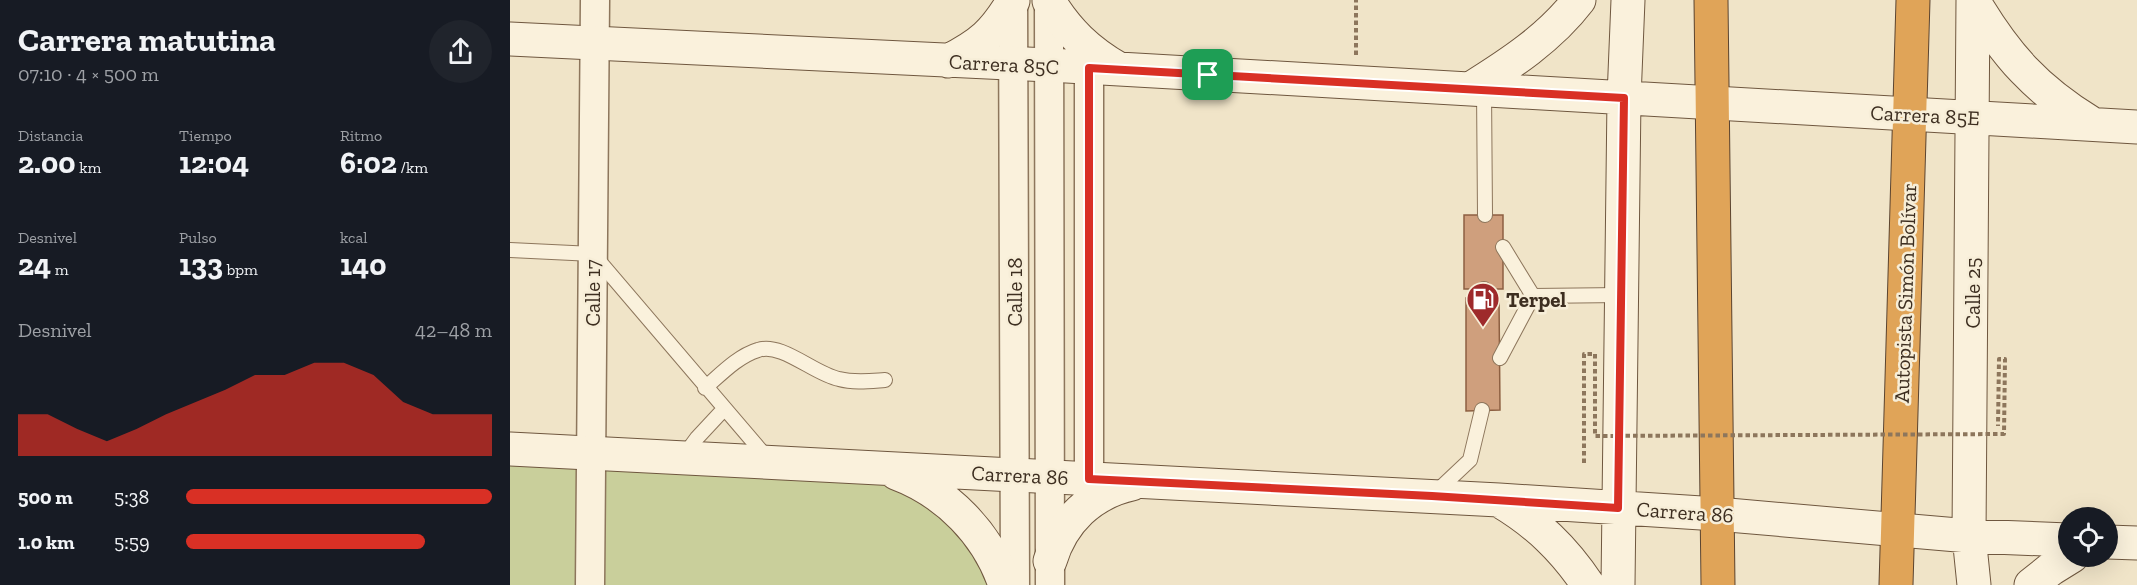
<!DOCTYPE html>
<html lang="es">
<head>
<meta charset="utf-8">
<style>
	:root { --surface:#171b24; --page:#20242c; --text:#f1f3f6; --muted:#9ea1a6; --accent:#d93025 }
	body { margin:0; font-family:"Zilla Slab",serif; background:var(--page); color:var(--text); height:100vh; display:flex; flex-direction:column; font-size:22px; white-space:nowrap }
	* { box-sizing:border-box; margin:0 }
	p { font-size:20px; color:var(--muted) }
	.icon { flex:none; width:33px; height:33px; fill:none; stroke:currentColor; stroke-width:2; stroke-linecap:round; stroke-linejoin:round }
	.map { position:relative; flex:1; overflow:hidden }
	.side { display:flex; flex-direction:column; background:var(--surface); width:510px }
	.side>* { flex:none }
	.buttons { position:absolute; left:1548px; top:507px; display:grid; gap:12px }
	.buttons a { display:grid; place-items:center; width:60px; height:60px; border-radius:50%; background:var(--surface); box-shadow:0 6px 24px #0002; font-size:30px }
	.pin { position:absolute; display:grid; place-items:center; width:51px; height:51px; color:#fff; margin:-26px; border-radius:12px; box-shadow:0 3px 9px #0006 }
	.round { display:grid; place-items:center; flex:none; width:63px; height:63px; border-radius:32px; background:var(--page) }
	.summary { display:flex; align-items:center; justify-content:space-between; height:102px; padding:0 18px }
	h1 { font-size:33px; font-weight:800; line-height:45px }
	.stats { display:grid; grid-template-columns:repeat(3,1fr); gap:9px; height:102px; padding:6px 18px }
	.stats div { display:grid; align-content:center }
	.stats b { font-size:30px; font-weight:800 }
	.stats small { font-size:16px; font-weight:400 }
	.stats p { font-size:16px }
	.chart { height:168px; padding:12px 18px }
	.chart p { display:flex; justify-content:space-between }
	.chart svg { width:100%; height:108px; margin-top:6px; fill:var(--accent); opacity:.7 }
	ul { padding:0 18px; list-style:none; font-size:20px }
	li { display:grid; grid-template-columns:96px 72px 1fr; align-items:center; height:45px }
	li i { height:15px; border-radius:8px; background:var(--accent) }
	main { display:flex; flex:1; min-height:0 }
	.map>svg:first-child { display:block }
	.green { fill:#c9cf9b }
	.building { fill:#cf9f7d; stroke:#8d5f41; stroke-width:1.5 }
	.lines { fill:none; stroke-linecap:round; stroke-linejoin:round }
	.lane-casing { stroke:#8d765c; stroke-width:16 }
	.street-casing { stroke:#8d765c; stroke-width:31 }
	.secondary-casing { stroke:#6f573f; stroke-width:35 }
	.highway-casing { stroke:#5b4430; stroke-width:35 }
	.path { stroke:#8d765c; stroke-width:4; stroke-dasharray:4.5 3; stroke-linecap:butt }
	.lane { stroke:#faf1dc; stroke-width:14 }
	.street { stroke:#faf1dc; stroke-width:28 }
	.secondary { stroke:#faf1dc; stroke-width:33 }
	.highway { stroke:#e0a458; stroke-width:33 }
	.path-bridge { stroke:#8d765c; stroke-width:4; stroke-dasharray:4.5 3; stroke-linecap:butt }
	.route-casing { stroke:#fff; stroke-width:12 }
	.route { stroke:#d93025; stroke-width:8 }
	.labels { text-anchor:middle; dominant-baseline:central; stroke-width:5; stroke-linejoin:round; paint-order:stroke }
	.street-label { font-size:21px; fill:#3d2e20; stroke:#f7eed8 }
	.poi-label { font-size:21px; font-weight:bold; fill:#3d2e20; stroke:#f7eed8; text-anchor:start }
</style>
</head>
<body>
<main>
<section class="side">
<div class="summary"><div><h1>Carrera matutina</h1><p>07:10 · 4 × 500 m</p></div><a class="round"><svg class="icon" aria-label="share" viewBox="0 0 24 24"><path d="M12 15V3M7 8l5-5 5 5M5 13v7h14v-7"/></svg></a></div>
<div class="stats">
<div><p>Distancia</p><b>2.00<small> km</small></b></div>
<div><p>Tiempo</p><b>12:04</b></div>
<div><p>Ritmo</p><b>6:02<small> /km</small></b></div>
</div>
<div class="stats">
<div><p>Desnivel</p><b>24<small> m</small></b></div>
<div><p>Pulso</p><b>133<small> bpm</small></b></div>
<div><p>kcal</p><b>140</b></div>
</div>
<div class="chart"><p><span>Desnivel</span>42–48 m</p>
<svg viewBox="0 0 160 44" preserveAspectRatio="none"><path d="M0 44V27L10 27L20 33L30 38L40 33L50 27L60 22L70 17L80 11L90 11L100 6L110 6L120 11L130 22L140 27L150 27L160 27V44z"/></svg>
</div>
<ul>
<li><b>500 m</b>5:38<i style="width:100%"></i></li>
<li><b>1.0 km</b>5:59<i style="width:78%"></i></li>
</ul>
</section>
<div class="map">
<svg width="1627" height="585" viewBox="0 0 1627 585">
	<rect width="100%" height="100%" fill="#f0e4c8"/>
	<path class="green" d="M0 449 393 475 495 585H0Z"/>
	<path class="building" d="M954 215H993V289H954Z
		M956 298H989L990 410 956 411Z"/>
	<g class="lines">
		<g class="lane-casing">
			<path id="lane" d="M974 90 975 215
				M0 250 83 254 258 459
				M974 289V297
				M1023 296 1111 295
				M990 358 1023 296 993 247
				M195 388C211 374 228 356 248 350 272 342 304 374 329 379 344 383 360 381 375 380
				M173 457 187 438 214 409
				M925 493 960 460 972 410"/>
		</g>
		<g class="street-casing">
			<path id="street" d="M503 0 505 585
				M539 0 540 585
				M579 68V479
				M80 585 85 0"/>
		</g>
		<g class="secondary-casing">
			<path id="secondary" d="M1463 0 1459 536 1464 585
				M1463 0C1496 56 1526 89 1581 123
				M539 1C557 31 578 51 609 69
				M0 39 539 65 1627 127
				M438 61C471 44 484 33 503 1
				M960 89C1000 64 1040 38 1069 0
				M0 449 989 500 1207 514 1459 536 1558 540
				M386 473C437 492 478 534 495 585
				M990 501C1027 523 1054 549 1078 585
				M1598 542 1627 543
				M540 561C552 521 581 493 622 484
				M1108 585 1114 98 1118 0
				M1521 585 1541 569 1562 556"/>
		</g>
		<g class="highway-casing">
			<path id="highway" d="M1201 0 1208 585
				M1386 585 1403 0"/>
		</g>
		<path class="path" d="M846 55V0"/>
		<use href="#lane" class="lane"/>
		<use href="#street" class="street"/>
		<use href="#secondary" class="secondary"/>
		<use href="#highway" class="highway"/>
		<path class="path-bridge" d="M1074 463V354H1085V436L1494 434 1495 359H1489L1488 426"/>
	</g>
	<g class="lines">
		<g class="route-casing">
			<path id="route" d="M579 68 1114 98 1108 508 922 496 579 479Z"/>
		</g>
		<use href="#route" class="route"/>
	</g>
	<defs>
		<g id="fuel-pin" transform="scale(1.725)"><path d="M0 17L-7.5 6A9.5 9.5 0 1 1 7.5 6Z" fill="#9e2a2b" stroke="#f7eed8"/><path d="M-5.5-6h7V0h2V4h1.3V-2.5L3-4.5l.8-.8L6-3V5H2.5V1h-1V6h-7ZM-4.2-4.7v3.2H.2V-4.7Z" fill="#fff"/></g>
	</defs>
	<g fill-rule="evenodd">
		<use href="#fuel-pin" x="973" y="299"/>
	</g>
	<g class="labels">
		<g class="street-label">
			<text transform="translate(494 64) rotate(3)">Carrera 85C</text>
			<text transform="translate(1415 115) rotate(3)">Carrera 85E</text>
			<text transform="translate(504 292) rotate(-90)">Calle 18</text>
			<text transform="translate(82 293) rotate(-90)">Calle 17</text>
			<text transform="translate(1395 293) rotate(-88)">Autopista Simón Bolívar</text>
			<text transform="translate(1462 293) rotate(-90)">Calle 25</text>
			<text transform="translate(510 475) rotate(3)">Carrera 86</text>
			<text transform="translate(1175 512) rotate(4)">Carrera 86</text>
		</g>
		<g class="poi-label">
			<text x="996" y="299">Terpel</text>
		</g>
	</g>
</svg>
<div class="buttons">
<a><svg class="icon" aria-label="locate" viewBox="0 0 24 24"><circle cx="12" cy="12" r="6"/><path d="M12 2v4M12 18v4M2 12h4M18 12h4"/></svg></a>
</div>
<div class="pin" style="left:698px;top:75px;background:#1e9e55"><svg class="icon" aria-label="arrive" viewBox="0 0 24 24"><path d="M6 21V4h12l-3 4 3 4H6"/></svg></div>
</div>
</main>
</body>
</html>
